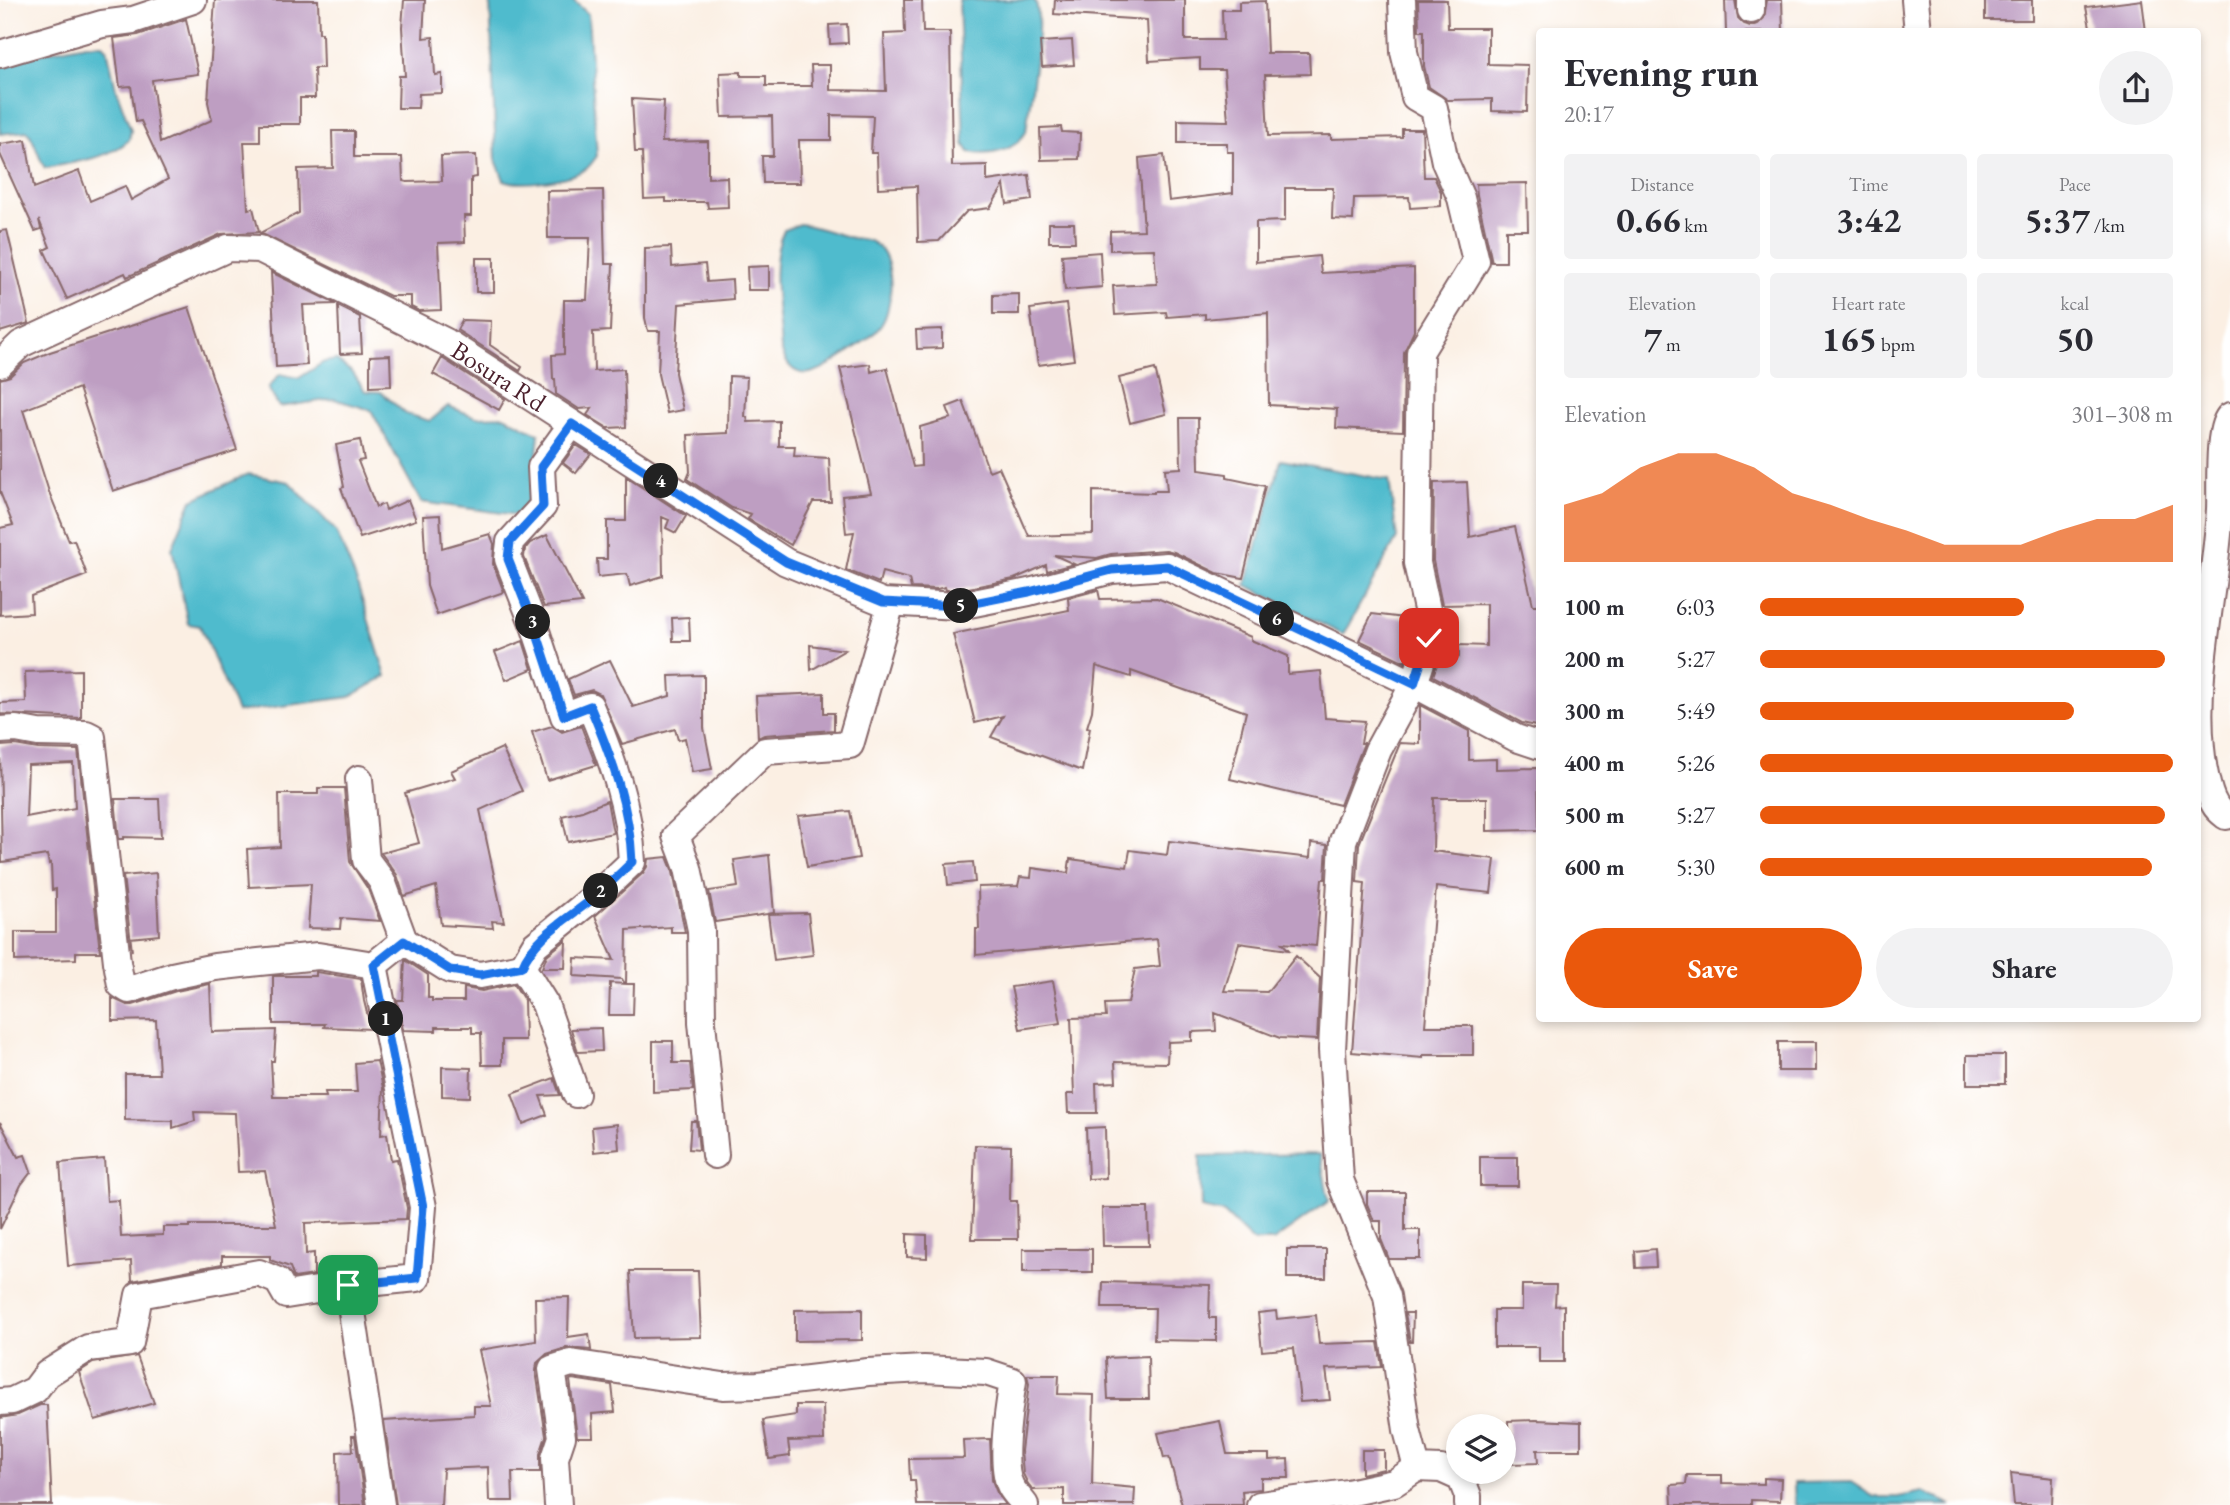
<!DOCTYPE html>
<html lang="en">
<head>
<meta charset="utf-8">
<style>
	:root { --surface:#fff; --page:#f2f2f3; --text:#2b2b33; --muted:#7c7c81; --accent:#ea580c }
	body { margin:0; font-family:"EB Garamond",serif; background:var(--page); color:var(--text); height:100vh; display:flex; flex-direction:column; font-size:26px; white-space:nowrap }
	* { box-sizing:border-box; margin:0 }
	p { font-size:23px; color:var(--muted) }
	.icon { flex:none; width:38px; height:38px; fill:none; stroke:currentColor; stroke-width:2; stroke-linecap:round; stroke-linejoin:round }
	.map { position:relative; flex:1; overflow:hidden }
	.drawer { position:absolute; left:1536px; top:28px; width:665px; height:994px; display:flex; flex-direction:column; background:var(--surface); border-radius:7px; box-shadow:0 4px 10px #0003 }
	.drawer>* { flex:none }
	.buttons { position:absolute; left:1446px; top:1414px; display:grid; gap:14px }
	.buttons a { display:grid; place-items:center; width:70px; height:70px; border-radius:50%; background:var(--surface); box-shadow:0 4px 10px #0003; font-size:35px }
	.pin { position:absolute; display:grid; place-items:center; width:60px; height:60px; color:#fff; margin:-30px; border-radius:14px; box-shadow:0 4px 10px #0006 }
	.km { position:absolute; width:35px; height:35px; margin:-18px; border-radius:50%; background:#222; color:#fff; font-size:19px; line-height:35px; text-align:center }
	.round { display:grid; place-items:center; flex:none; width:74px; height:74px; border-radius:37px; background:var(--page) }
	.overview { display:flex; align-items:center; justify-content:space-between; height:119px; padding:0 28px }
	h1 { font-size:38px; font-weight:700; line-height:52px }
	.figures { display:grid; grid-template-columns:repeat(3,1fr); gap:10px; height:119px; padding:7px 28px }
	.figures div { display:grid; align-content:center; border-radius:7px; background:var(--page); text-align:center }
	.figures b { font-size:35px; font-weight:700 }
	.figures small { font-size:19px; font-weight:400 }
	.figures p { font-size:19px }
	.chart { height:196px; padding:14px 28px }
	.chart p { display:flex; justify-content:space-between }
	.chart svg { width:100%; height:126px; margin-top:7px; fill:var(--accent); opacity:.7 }
	.cta { display:flex; gap:14px; margin-top:auto; padding:14px 28px }
	.cta a { flex:1; height:80px; border-radius:42px; background:var(--accent); color:#fff; font-size:28px; font-weight:700; line-height:80px; text-align:center }
	.cta a+a { background:var(--page); color:var(--text) }
	ul { padding:0 28px; list-style:none; font-size:23px }
	li { display:grid; grid-template-columns:112px 84px 1fr; align-items:center; height:52px }
	li i { height:18px; border-radius:9px; background:var(--accent) }
	.map>svg:first-child { display:block }
	.water { fill:#50bbcd; stroke:#4d6d7c; stroke-width:2 }
	.building { fill:#be9ec2; fill-rule:evenodd }
	.lines { fill:none; stroke-linecap:round; stroke-linejoin:round }
	.minor-casing { stroke:#88686b; stroke-width:30 }
	.minor { stroke:#fff; stroke-width:26 }
	.route-casing { stroke:#fff; stroke-width:14 }
	.route { stroke:#1a73e8; stroke-width:9 }
	.labels { text-anchor:middle; dominant-baseline:central; stroke-width:7; stroke-linejoin:round; paint-order:stroke }
	.street-label { font-size:26px; fill:#4a1f2b; stroke:#fff }
</style>
</head>
<body>
<div class="map">
<svg width="2230" height="1505" viewBox="0 0 2230 1505">
	<rect width="100%" height="100%" fill="#fff"/>
	<filter id="ink" filterUnits="userSpaceOnUse"><feTurbulence type="fractalNoise" baseFrequency=".0143" numOctaves="2"/><feDisplacementMap in="SourceGraphic" scale="14" xChannelSelector="R" yChannelSelector="G"/><feConvolveMatrix kernelMatrix="1 2 1 2 8 2 1 2 1" color-interpolation-filters="sRGB"/></filter>
	<filter id="wash" filterUnits="userSpaceOnUse"><feTurbulence type="fractalNoise" baseFrequency=".00686" numOctaves="4" result="noise"/><feDisplacementMap in="SourceGraphic" scale="28" xChannelSelector="R" yChannelSelector="G"/><feGaussianBlur stdDeviation="1.57" result="paint"/><feColorMatrix in="noise" values="0 0 0 0 0 0 0 0 0 0 0 0 0 0 0 0 0 1.4 0 .05"/><feComposite in="paint" operator="in"/></filter>
	<g filter="url(#wash)">
		<rect width="100%" height="100%" fill="#fbefe3"/>
		<path class="water" d="M490 0H573L588 14 597 156C594 160 590 166 586 169 570 179 522 187 504 180L496 160Z
			M959 0H1035C1045 22 1029 104 1026 132 1015 151 990 157 969 152L964 144Z
			M86 44H103L107 48 116 89 131 130 129 140C107 160 73 162 45 168 37 156 36 141 27 131L0 134V61Z
			M800 224C818 227 834 233 852 238 858 239 867 239 873 243 895 255 894 301 883 322 876 335 859 345 847 353 821 371 794 390 781 349 779 313 768 262 784 230Z
			M336 360 353 373 365 391 381 392 406 414 430 421 448 406 476 417 504 416 539 434 533 495 517 515 421 502 371 410 334 399 279 407 268 388 280 374 299 378 324 362Z
			M1281 460 1389 480 1397 538 1343 635 1246 585Z
			M248 474 289 482 336 531 355 577 386 676 350 697 237 712 200 626 188 624 172 548 192 500Z
			M1320 1154 1329 1201 1273 1241H1253L1224 1213 1201 1208 1200 1156Z
			M1851 1482 1874 1497H1898L1923 1492 1952 1505H1795L1794 1483Z"/>
		<g id="blocks">
			<path class="building" d="M215 0H318L319 33H322L323 68H314L315 98H300V124H260V142H244L248 209 253 208 259 232 221 234 127 277 125 273 67 299 44 250 50 247 39 220 41 229 35 231 0 154V144L26 140 34 188 79 171 90 201 125 186 131 200 168 179 141 121 136 122 131 86 120 87 114 38 138 35 186 19 198 74 152 80 160 143 212 120 208 102Z
				M404 0H425L423 38 433 37 435 75 442 74V93L419 94 418 108H398L399 76H405L402 27Z
				M904 0H922L923 32H950L952 166 987 165V181L1029 175 1032 200 1007 204 1004 185 990 208 967 211 939 241 918 242 917 186 878 188 877 153H871L873 116 831 115V140H799L800 183H763L762 156H773L772 116 722 117 720 73 741 72V76H766V86H812L811 65H830V90L886 91 884 34 905 33Z
				M1055 0H1185V40H1223L1222 10H1239V2L1265 1 1267 53H1309L1310 74 1265 75 1268 136 1331 135V139L1402 137V129H1422L1424 177H1434L1441 192V206L1410 208 1409 197 1354 198 1353 220 1332 219 1333 188H1285V221L1256 222V262L1319 256 1321 273 1414 268V331L1404 352 1403 431 1336 428 1337 409 1269 405 1268 313 1205 319V314L1167 317 1166 312 1115 315 1113 286 1157 284 1154 249 1110 250V231L1144 230 1139 158 1164 155 1169 201 1233 193V152H1227V143H1178V120L1228 121 1224 70H1200V58L1149 61 1147 20 1054 14Z
				M1418 0H1447L1448 28H1488V64L1528 65 1527 112 1492 111V99L1448 100 1429 87 1424 66V31H1419Z
				M1725 0H1735L1738 18 1744 24 1750 26 1758 24 1764 18 1767 0H1782L1783 32H1726Z
				M1985 0H2032V20H1985Z
				M2142 0 2146 32H2091L2086 7Z
				M847 24 848 43 830 44 829 25Z
				M1072 40 1074 65 1042 67 1040 42Z
				M632 99 664 101 662 142 708 141V178L727 177 728 207 708 208 707 202H666V198L644 199 642 152H635Z
				M1061 127 1062 132 1080 133 1079 159 1041 160 1040 128Z
				M332 131H354V157H402L403 181 407 182 442 181 441 156 476 155 477 177 471 178V216H464L465 242 438 243 441 310 419 311 411 307V296H390L260 233 299 213 298 169 333 168Z
				M1527 183 1528 230H1506V262H1492L1477 195 1476 184Z
				M603 190 605 264H613L610 331 593 332 594 371 624 369 626 427 608 428 587 415 592 408 579 409 556 394 555 379H553L552 355 564 354V300H587L590 238H548L547 191Z
				M1049 223H1074L1075 242H1049Z
				M7 230 29 323 0 332V231Z
				M671 247 672 267 705 264 707 282 732 280 733 299 679 304 675 373 683 410 667 413 658 374 660 331H648L645 318V248Z
				M1100 252 1102 287 1065 290 1062 255Z
				M476 258H494V292H476Z
				M769 266V290H748L747 267Z
				M271 272 336 304 303 305 307 365 276 367Z
				M1019 294V314H993V295Z
				M1066 304 1074 360 1038 365 1030 309Z
				M338 306 360 317 362 353 340 354Z
				M189 307 237 450 113 491 79 388 23 410 49 492 69 541 74 540 87 575 31 596 32 613 0 615V528L13 525 0 492V379L10 376 24 363 50 352Z
				M462 320 491 321 490 345 522 367 520 371 457 330Z
				M942 329V348L917 349 916 330Z
				M390 355 391 386 370 387V356Z
				M442 358 505 399 499 410 433 374Z
				M870 364 871 372 887 368 913 467 921 466 920 427 951 418 947 407 963 401 989 471 999 467 1029 536 1093 534V491L1154 493V491H1167L1165 469 1181 468 1180 418H1198L1199 470 1227 474V478L1265 486 1243 578 1217 573 1174 552 1166 550 1111 554 1097 558 1054 555 1074 564 1047 571 1046 565 1014 579 958 590H946L945 587 937 589 911 588 909 579 882 572 879 583 846 570 854 532 846 533 842 496 871 493 840 368Z
				M1155 369 1166 414 1130 423 1119 378Z
				M729 376 747 377 745 417H747L748 422 779 421V446H795L794 456 829 458 831 502H813L791 545 748 519 751 514 732 508 687 479 690 472 688 435 728 433Z
				M360 440 364 460 358 461 376 507 384 504 386 510 408 500 416 520 360 538 341 488 344 487 336 445Z
				M576 445 591 454 576 473 563 463Z
				M626 477 686 516 676 533 666 528 669 520 662 517 663 576 630 586 627 574 598 577 597 559H607V521H626Z
				M1467 482 1470 537 1515 527 1533 605H1540V727L1522 723 1433 676 1442 650 1459 657V645L1486 646V604L1442 605 1433 561 1434 483Z
				M440 515 442 548 490 534 494 544 493 564 504 592 437 615 427 586 423 516Z
				M547 535 582 603 544 607 524 557 525 549 530 543Z
				M1098 590 1100 599 1157 598 1251 637V640L1288 656V674L1321 671 1325 718 1365 721 1361 743H1364L1340 805 1230 779 1246 712 1131 671V677L1096 666 1092 711 1087 727 1090 728 1082 771 991 737 1003 716 975 723 953 634 1069 610 1068 598Z
				M1372 614 1412 619 1413 636 1405 662 1359 640Z
				M689 617 690 641H673L672 618Z
				M523 641 532 669 506 680 495 652Z
				M810 645 845 650 811 670Z
				M610 660 633 707 670 696 669 676 704 675V728L712 769 692 772 685 738 678 740 675 729 622 744 600 694 592 690 574 695 568 679Z
				M81 670V718L0 714V703L26 702 25 672Z
				M824 693V713H834V730L764 735 758 738 756 696Z
				M1420 705 1469 731V760L1496 759V769L1538 768 1539 830 1487 831V798H1434L1433 851 1495 859 1491 893 1436 887 1425 1026H1473V1055H1423V1058L1352 1052 1365 883 1357 882 1359 844 1400 743 1420 744Z
				M552 726 562 732 581 726 596 765 547 780 532 732Z
				M15 745 38 749 78 750 100 952H76V959L15 961V932H56V889L52 890 51 863 49 864 47 855 2 862 0 746ZM73 763 75 808 26 817 28 765Z
				M502 748 522 791 480 810 504 922 492 921 493 928 441 925 436 886 404 896 397 875 381 853 419 843 405 793 455 778 451 771Z
				M318 788H344L350 862 368 889 380 921 341 918 340 929 308 928 311 884 249 887 247 849 280 847 279 794H318Z
				M115 799H159L161 838 124 837V839H119Z
				M607 801 613 833 568 842 562 816 582 811Z
				M850 811 859 858 807 867 798 816Z
				M1169 841 1310 858 1311 843 1327 845 1325 879H1322L1316 946 1282 943 1289 950 1239 943 1224 991 1267 992 1296 956 1320 978 1317 1040 1280 1038 1215 1013 1216 1031 1192 1032V1041L1168 1042 1167 1063 1115 1062 1116 1082 1096 1083 1097 1113H1068L1067 1094H1074L1071 1018 1106 1017 1105 1004 1128 1003 1135 969 1160 966 1157 939 976 955V929H979L978 887 1018 886 1020 877 1031 878 1032 868 1068 873 1070 859 1127 867 1130 850 1167 855Z
				M769 855 774 913 715 922 709 891 738 887 734 860Z
				M667 857 673 872 685 932H671V927L627 930 626 984H634L633 1015H609L610 983 625 984 622 979 574 976 575 958 614 960 595 916 643 873 647 867 648 859Z
				M973 862 975 882 948 885 946 864Z
				M156 873 159 935 130 938 132 951 123 876Z
				M808 913 813 955 774 960 768 914Z
				M566 940 565 968H542L547 955Z
				M405 960 428 975V998H432V1001H464V988L482 991 514 984 524 1000 525 1040H502V1065H482L481 1033H472V1027H436V1031L403 1030 397 1000H403Z
				M316 972 361 979 364 1001 371 1029 324 1027 325 1024H273V976H316Z
				M1053 981 1061 1023 1020 1029 1011 987Z
				M210 984 212 1032 276 1030 274 1061H271L273 1097H326L325 1092H357L355 1063 377 1061 383 1088 381 1135 387 1134 391 1160 397 1159 407 1208 406 1219 305 1223 306 1254 314 1253V1275L294 1278 290 1267 270 1260V1256H222V1264L132 1281 131 1261 68 1266 60 1163 104 1159 107 1201 119 1200 121 1237 163 1235V1227H190V1225H276L265 1171 238 1172 235 1113 194 1112 195 1121 173 1128V1121L125 1120V1074H159L156 1020 112 1021V998L127 1005H133L176 991Z
				M601 1028 602 1051 578 1052 571 1029Z
				M653 1041H673V1063H690L693 1090 653 1092Z
				M1778 1042H1816V1071H1778Z
				M1967 1055H2005V1084H1967Z
				M442 1067 471 1068 470 1097 442 1096Z
				M554 1078 560 1095 540 1096 547 1115 523 1124 512 1094Z
				M691 1121H696L699 1150 689 1149Z
				M0 1122 18 1157 25 1155 31 1172 21 1185 0 1229Z
				M617 1124 619 1149 594 1152 592 1127Z
				M1105 1127 1106 1178 1088 1179 1086 1128Z
				M975 1145 1011 1146 1010 1201H1017L1018 1239H972Z
				M1480 1157H1518V1186H1480Z
				M1367 1192H1405V1230H1420V1259H1389L1381 1239V1221H1374L1367 1204Z
				M1102 1208H1148L1149 1246H1103Z
				M907 1234 927 1235V1258L907 1257Z
				M1023 1249H1092V1272H1023Z
				M1287 1249H1326V1278H1287Z
				M1655 1249 1656 1267 1636 1268 1635 1251Z
				M630 1271H698L701 1337 634 1338Z
				M1103 1282 1210 1285 1209 1318H1216V1341L1154 1340 1155 1308H1102Z
				M1522 1285H1556L1555 1306 1564 1305V1362H1539V1347H1494V1310H1522Z
				M569 1297 568 1337 589 1334 591 1350 566 1348 547 1354 537 1363 536 1371 546 1436 540 1454V1472H512L513 1501H489L488 1467 443 1469 441 1505H396L384 1421 474 1415V1406H491L479 1350 536 1341 535 1298Z
				M862 1309V1340L795 1341V1310Z
				M1276 1311 1277 1319 1316 1315 1319 1344 1378 1342 1382 1367 1326 1369 1330 1400 1300 1402 1294 1348 1262 1351 1258 1313Z
				M1405 1313H1413L1412 1342H1410Z
				M137 1356 154 1403 95 1420 79 1372 93 1363Z
				M1148 1356 1149 1399H1108L1106 1358Z
				M1027 1375H1059L1058 1394 1094 1395 1092 1484 1135 1488 1134 1505H1064V1489L1033 1490 1028 1484 1023 1474 1021 1451 1029 1383Z
				M572 1379 612 1385 615 1412 592 1414 593 1437H577L570 1380Z
				M40 1405H47L52 1505H0V1418L18 1415Z
				M796 1405H823L824 1440 788 1441 790 1456 769 1459 763 1420 796 1415Z
				M1536 1420 1581 1422V1450H1537L1538 1463 1509 1464 1508 1421Z
				M1220 1421 1227 1454H1269V1460L1288 1459 1289 1478H1261V1489L1242 1491 1243 1505H1182L1169 1457 1164 1458 1158 1433Z
				M352 1436H355L365 1505H338L337 1452 353 1451Z
				M990 1439 992 1480 998 1495 1005 1505H917L915 1480H910L909 1459 964 1458 963 1440Z
				M1362 1450H1384V1469L1362 1474Z
				M2011 1473 2053 1478 2052 1505H2014Z
				M1687 1475H1722V1483L1764 1484V1478L1781 1479 1780 1501 1751 1500V1505H1672L1671 1485 1686 1484Z"/>
		</g>
	</g>
	<g filter="url(#ink)">
		<use href="#blocks" fill-opacity="0" stroke="#88686b" stroke-width="2"/>
		<g class="lines">
			<g class="minor-casing">
				<g id="minor">
					<path d="M1402 0 1404 52 1415 97 1434 108 1445 162 1461 198 1476 261 1420 352 1417 563 1428 614 1429 638 1414 684 1378 750 1343 841 1332 1050 1340 1180 1387 1296 1407 1430 1417 1468 1441 1469 1461 1478 1468 1496V1505"/>
					<path d="M1915 0 1918 32"/>
					<path d="M1751 10V0"/>
					<path d="M0 54 102 24 133 20 193 0"/>
					<path id="s1" d="M0 364 21 344 228 248 260 249 446 342 786 562 883 602 959 606 1029 592 1112 570 1167 566 1414 684 1516 738 1540 746"/>
					<path d="M0 730 16 729 38 733 86 734 92 737 117 962 121 985 129 990 172 976 215 967 259 962 318 956 374 965 404 941 382 881 366 860 359 779"/>
					<path d="M2226 816C2222 813 2217 809 2215 805 2207 793 2202 762 2201 748 2193 672 2216 586 2220 509 2221 491 2217 426 2230 416"/>
					<path d="M404 941 450 970 480 975 522 967 545 1004 576 1094"/>
					<path d="M374 965 423 1207 417 1278 348 1285 381 1505"/>
					<path d="M522 967 535 945 598 894 632 862C630 807 611 756 590 706L564 716 535 628 508 559 510 542 543 506 541 467 572 424"/>
					<path d="M715 1155 702 1022 701 930 688 868 676 836 765 751 850 745 891 603"/>
					<path d="M0 1402 12 1401 35 1390 47 1374 88 1348 130 1343 139 1295 259 1273 278 1281 286 1295 348 1285"/>
					<path d="M558 1505 555 1458 562 1437 552 1369 571 1363 723 1386 758 1385 868 1372 924 1369 986 1372 1013 1381C1009 1406 999 1466 1011 1487 1015 1494 1021 1499 1025 1505"/>
					<path d="M1260 1505 1348 1493 1394 1483 1417 1468"/>
				</g>
			</g>
			<use href="#minor" class="minor"/>
		</g>
	</g>
	<g class="lines" filter="url(#ink)">
		<g class="route-casing">
			<path id="route" d="M348 1285 417 1278 423 1207 374 965 404 941 450 970 480 975 522 967C534 936 571 917 596 896 609 885 620 873 632 862 630 807 611 756 590 706L564 716 535 628 508 559 510 542 543 506 541 467 572 424 786 562 883 602 959 606 1029 592 1112 570 1167 566 1414 684 1429 638"/>
		</g>
		<use href="#route" class="route"/>
	</g>
	<g class="labels">
		<g class="street-label">
			<text stroke="none"><textPath href="#s1" startOffset="560">Bosura Rd</textPath></text>
		</g>
	</g>
</svg>
<div class="buttons">
<a><svg class="icon" aria-label="layers" viewBox="0 0 24 24"><path d="M12 4l9 5-9 5-9-5zM3 14l9 5 9-5"/></svg></a>
</div>
<div class="pin" style="left:348px;top:1285px;background:#1e9e55"><svg class="icon" aria-label="arrive" viewBox="0 0 24 24"><path d="M6 21V4h12l-3 4 3 4H6"/></svg></div>
<div class="pin" style="left:1429px;top:638px;background:#d93025"><svg class="icon" aria-label="check" viewBox="0 0 24 24"><path d="M5 12l5 5 9-10"/></svg></div>
<b class="km" style="left:386px;top:1019px">1</b>
<b class="km" style="left:601px;top:891px">2</b>
<b class="km" style="left:533px;top:622px">3</b>
<b class="km" style="left:661px;top:481px">4</b>
<b class="km" style="left:961px;top:606px">5</b>
<b class="km" style="left:1277px;top:619px">6</b>
<section class="drawer">
<div class="overview"><div><h1>Evening run</h1><p>20:17</p></div><a class="round"><svg class="icon" aria-label="share" viewBox="0 0 24 24"><path d="M12 15V3M7 8l5-5 5 5M5 13v7h14v-7"/></svg></a></div>
<div class="figures">
<div><p>Distance</p><b>0.66<small> km</small></b></div>
<div><p>Time</p><b>3:42</b></div>
<div><p>Pace</p><b>5:37<small> /km</small></b></div>
</div>
<div class="figures">
<div><p>Elevation</p><b>7<small> m</small></b></div>
<div><p>Heart rate</p><b>165<small> bpm</small></b></div>
<div><p>kcal</p><b>50</b></div>
</div>
<div class="chart"><p><span>Elevation</span>301–308 m</p>
<svg viewBox="0 0 160 44" preserveAspectRatio="none"><path d="M0 44V24L10 20L20 11L30 6L40 6L50 11L60 20L70 24L80 29L90 33L100 38L110 38L120 38L130 33L140 29L150 29L160 24V44z"/></svg>
</div>
<ul>
<li><b>100 m</b>6:03<i style="width:64%"></i></li>
<li><b>200 m</b>5:27<i style="width:98%"></i></li>
<li><b>300 m</b>5:49<i style="width:76%"></i></li>
<li><b>400 m</b>5:26<i style="width:100%"></i></li>
<li><b>500 m</b>5:27<i style="width:98%"></i></li>
<li><b>600 m</b>5:30<i style="width:95%"></i></li>
</ul>
<div class="cta"><a>Save</a><a>Share</a></div>
</section>
</div>
</body>
</html>
